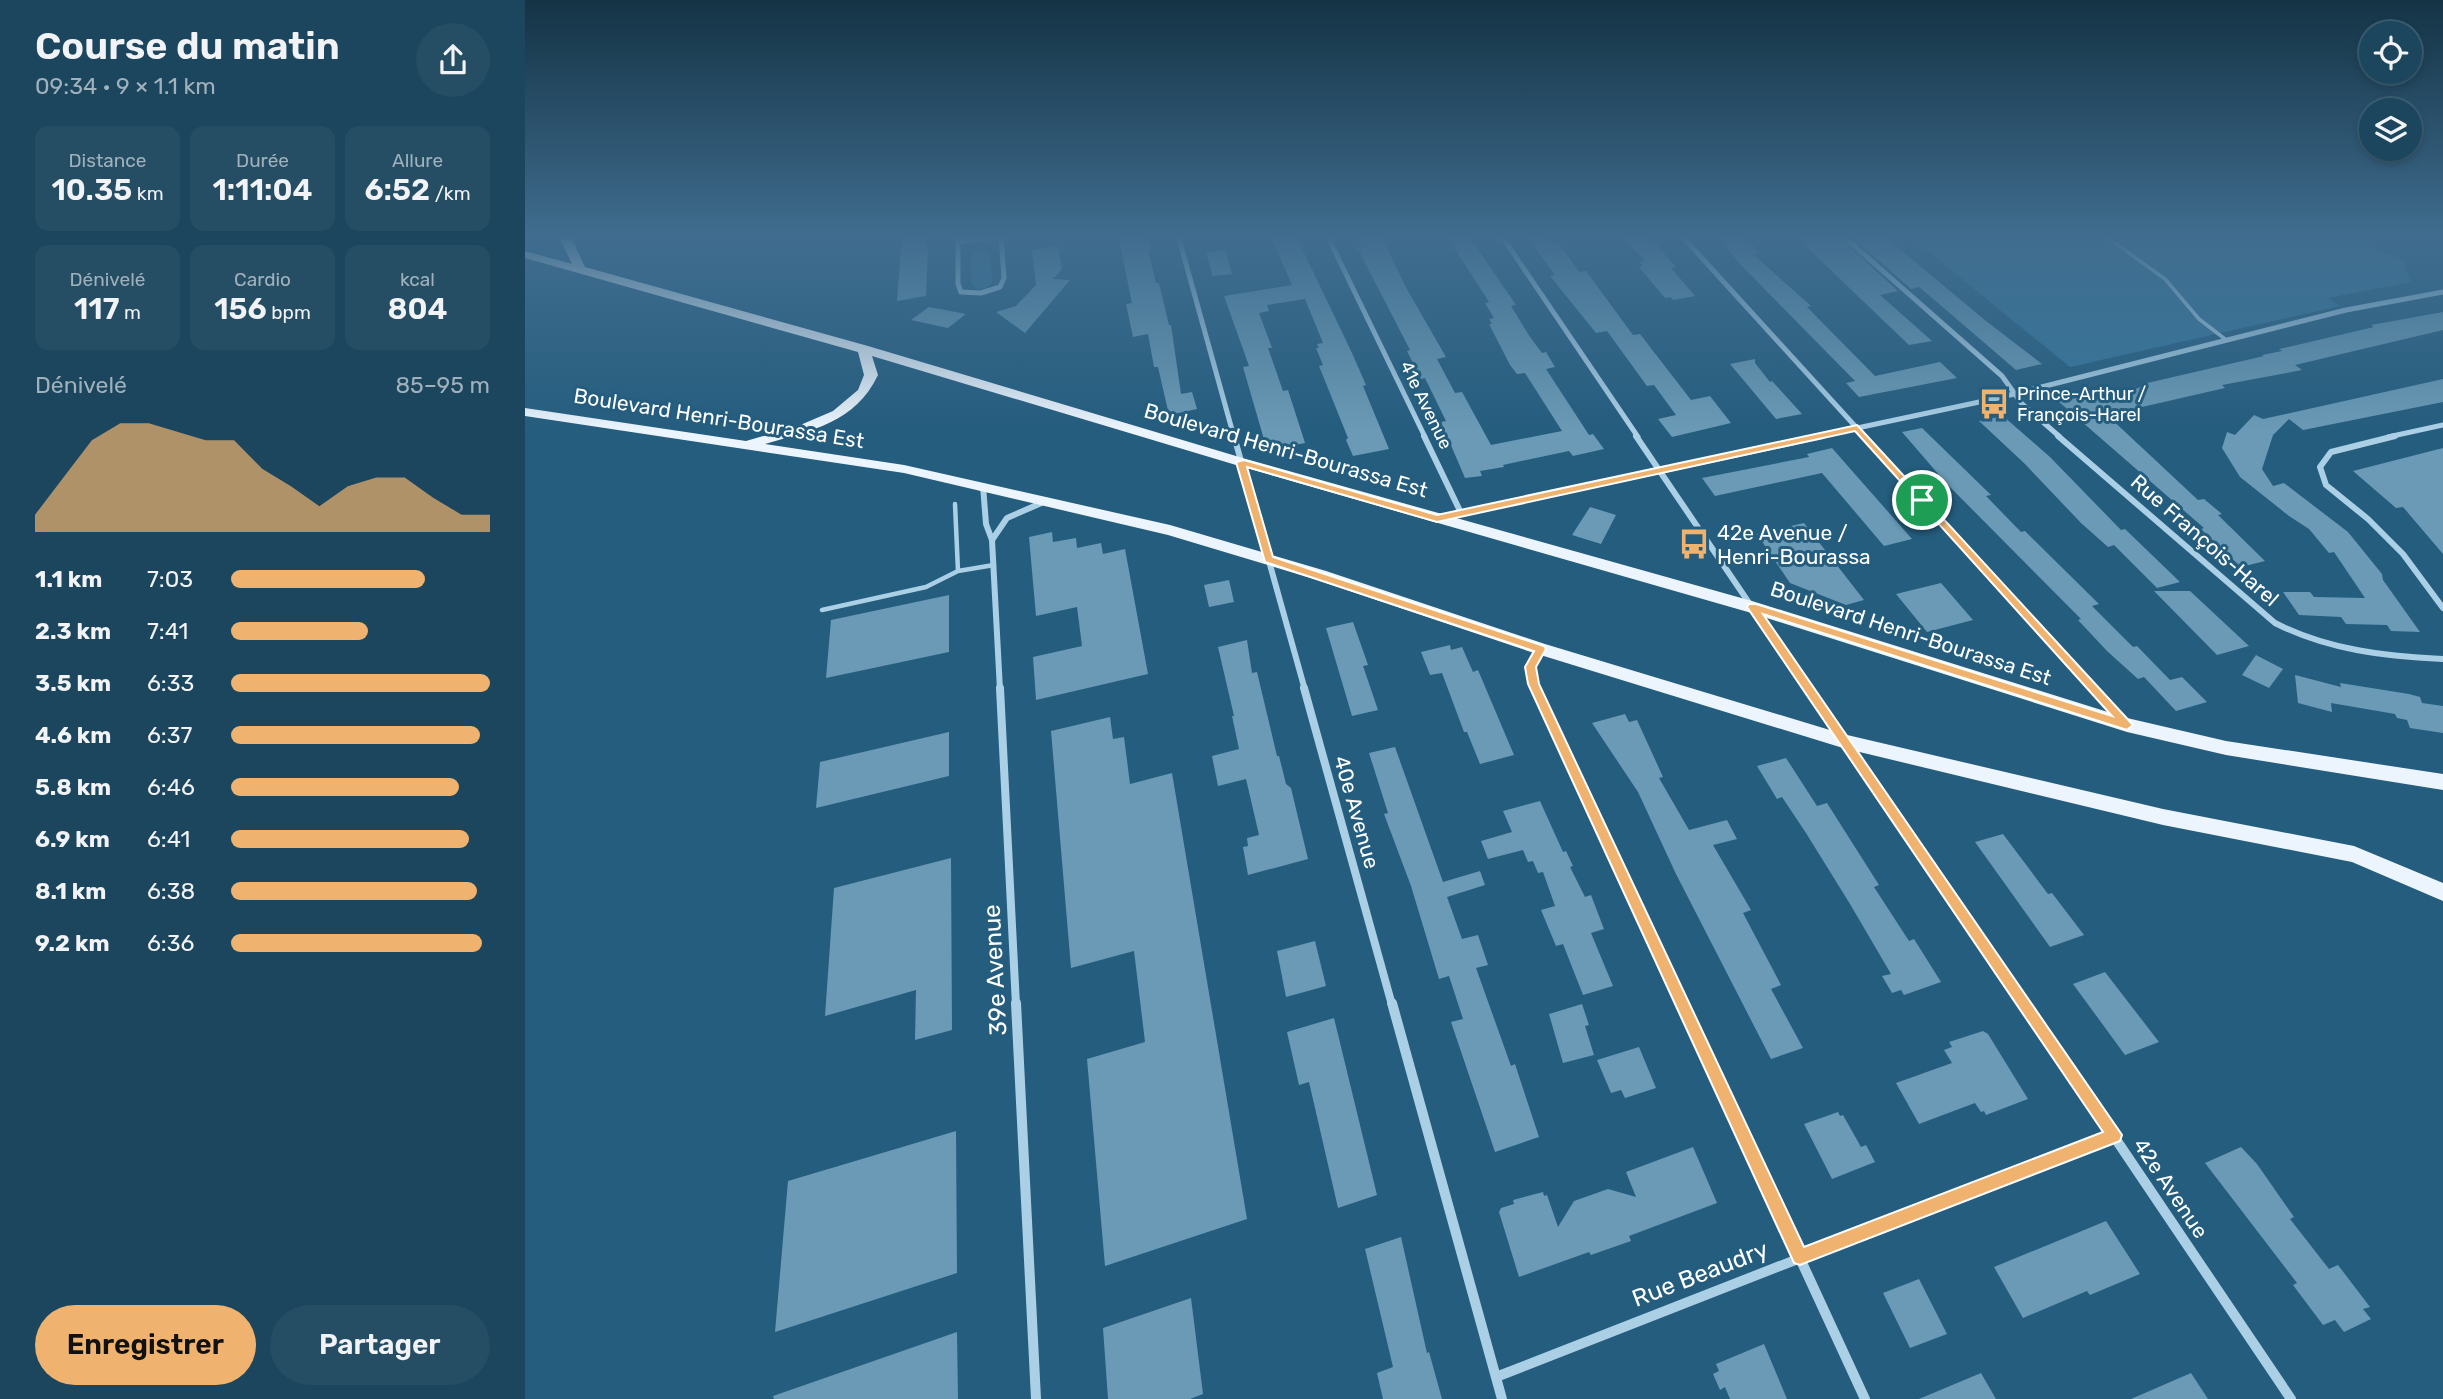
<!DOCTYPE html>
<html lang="fr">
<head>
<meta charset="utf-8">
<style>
	:root { --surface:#1c465e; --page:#254d64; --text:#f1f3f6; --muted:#a0b1bc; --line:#3a5e73; --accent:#efb36f }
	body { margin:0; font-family:Rubik,sans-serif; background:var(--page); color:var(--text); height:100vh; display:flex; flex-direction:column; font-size:26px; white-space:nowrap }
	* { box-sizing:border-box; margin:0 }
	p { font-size:23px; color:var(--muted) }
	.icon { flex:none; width:38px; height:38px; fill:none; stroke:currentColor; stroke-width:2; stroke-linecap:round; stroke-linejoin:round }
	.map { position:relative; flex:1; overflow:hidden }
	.panel { display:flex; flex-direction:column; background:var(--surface); width:525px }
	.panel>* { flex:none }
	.controls { position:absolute; left:1834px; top:21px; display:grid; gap:14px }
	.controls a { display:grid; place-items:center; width:63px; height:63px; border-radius:50%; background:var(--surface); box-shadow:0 4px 10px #0003,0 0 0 2px var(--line); font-size:35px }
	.pin { position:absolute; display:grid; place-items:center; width:60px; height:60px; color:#fff; margin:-30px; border:4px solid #fff; border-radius:50%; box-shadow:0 2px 7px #0007 }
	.round { display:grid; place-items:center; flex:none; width:74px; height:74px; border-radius:37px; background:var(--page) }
	.summary { display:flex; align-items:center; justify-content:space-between; height:119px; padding:0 35px }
	h1 { font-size:38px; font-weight:600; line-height:52px }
	.figures { display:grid; grid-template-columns:repeat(3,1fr); gap:10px; height:119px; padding:7px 35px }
	.figures div { display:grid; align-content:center; border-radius:14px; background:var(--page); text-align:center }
	.figures b { font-size:30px; font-weight:600 }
	.figures small { font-size:19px; font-weight:400 }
	.figures p { font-size:19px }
	.chart { height:196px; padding:14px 35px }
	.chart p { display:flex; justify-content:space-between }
	.chart svg { width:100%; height:126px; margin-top:7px; fill:var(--accent); opacity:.7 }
	.action { display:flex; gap:14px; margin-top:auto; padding:14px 35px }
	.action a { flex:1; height:80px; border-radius:42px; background:var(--accent); color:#111; font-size:28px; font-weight:600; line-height:80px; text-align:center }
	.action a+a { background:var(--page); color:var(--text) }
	ul { padding:0 35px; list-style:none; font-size:23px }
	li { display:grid; grid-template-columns:112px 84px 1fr; align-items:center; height:52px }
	li i { height:18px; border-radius:9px; background:var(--accent) }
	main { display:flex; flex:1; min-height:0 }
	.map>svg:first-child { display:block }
	.green { fill:#35769a }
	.building { fill:#6a9ab5 }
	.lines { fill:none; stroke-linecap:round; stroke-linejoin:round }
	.lane-far1 { stroke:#abd0e6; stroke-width:3.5 }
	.lane { stroke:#abd0e6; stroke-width:4.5 }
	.street-far3 { stroke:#abd0e6; stroke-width:5 }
	.street-far2 { stroke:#abd0e6; stroke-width:6 }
	.street-far1 { stroke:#abd0e6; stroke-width:8 }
	.street { stroke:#abd0e6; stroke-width:10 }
	.primary { fill:#ecf5fd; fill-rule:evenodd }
	.route { fill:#efb36f; stroke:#fff; stroke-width:2; fill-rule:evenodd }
	.labels { text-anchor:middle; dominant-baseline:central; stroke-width:6; stroke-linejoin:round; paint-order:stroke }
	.far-poi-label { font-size:18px; fill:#fff; stroke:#255d7e; text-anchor:start }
	.far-street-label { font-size:18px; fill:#fff; stroke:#255d7e }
	.street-label { font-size:21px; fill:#fff; stroke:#255d7e }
	.poi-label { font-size:21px; fill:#fff; stroke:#255d7e; text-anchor:start }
	.near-street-label { font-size:24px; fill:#fff; stroke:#255d7e }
</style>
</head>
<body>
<main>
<section class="panel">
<div class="summary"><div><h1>Course du matin</h1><p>09:34 · 9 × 1.1 km</p></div><a class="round"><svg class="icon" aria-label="share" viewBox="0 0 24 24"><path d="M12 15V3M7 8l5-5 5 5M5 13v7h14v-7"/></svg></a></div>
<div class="figures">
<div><p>Distance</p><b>10.35<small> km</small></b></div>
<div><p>Durée</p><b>1:11:04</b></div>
<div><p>Allure</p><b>6:52<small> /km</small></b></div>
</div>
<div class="figures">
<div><p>Dénivelé</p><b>117<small> m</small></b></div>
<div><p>Cardio</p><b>156<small> bpm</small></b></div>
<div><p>kcal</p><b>804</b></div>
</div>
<div class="chart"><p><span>Dénivelé</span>85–95 m</p>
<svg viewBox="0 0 160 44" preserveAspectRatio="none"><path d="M0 44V38L10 25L20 12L30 6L40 6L50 9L60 12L70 12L80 22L90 28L100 35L110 28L120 25L130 25L140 32L150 38L160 38V44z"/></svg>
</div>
<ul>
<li><b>1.1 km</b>7:03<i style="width:75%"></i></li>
<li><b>2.3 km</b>7:41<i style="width:53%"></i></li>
<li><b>3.5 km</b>6:33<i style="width:100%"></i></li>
<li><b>4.6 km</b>6:37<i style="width:96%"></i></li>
<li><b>5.8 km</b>6:46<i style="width:88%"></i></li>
<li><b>6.9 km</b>6:41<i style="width:92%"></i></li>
<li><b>8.1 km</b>6:38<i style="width:95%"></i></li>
<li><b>9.2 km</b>6:36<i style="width:97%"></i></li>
</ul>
<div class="action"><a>Enregistrer</a><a>Partager</a></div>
</section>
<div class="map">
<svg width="1918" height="1399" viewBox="0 0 1918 1399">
	<rect width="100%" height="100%" fill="#255d7e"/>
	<path class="green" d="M1383 235H1805L1828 240 1878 260 1886 282 1803 298 1815 306 1545 367Z
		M454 251 465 254 467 282 461 288 452 289 447 284C446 272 440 256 454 251Z"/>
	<path class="building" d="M377 235H401V247H403L401 296 372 301Z
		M593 235H623L626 250H623L631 283H634L644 325H646L656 394 667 392 672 409 644 415 633 367H629L623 334 608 337 601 304 607 303Z
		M768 235 772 238 827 353 841 385 838 386 864 449 828 456 821 440 823 438 794 366 798 365 791 348H794L792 344 798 343 780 299 742 305 744 311 734 313 747 348H743L758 391 763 390 780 443 760 447 740 443 718 367 724 366 699 296 767 285 746 237Z
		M855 235 883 291 921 357 912 359 930 393 937 392 966 445 1037 431 1000 373 992 374 985 365 964 324H967L964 319 969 318 960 303 964 302 921 235H943L991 305 986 306 1005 337 1017 353 1021 352 1030 367 1021 369 1064 435 1068 434 1079 449 1048 456 1044 451 978 465 979 467 955 471 957 476 940 478 916 422 921 421 900 378 896 379 882 351 885 350 833 249 837 248 832 237Z
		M1001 235H1021L1027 243 1033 242 1054 272 1061 271 1108 335 1115 334 1166 400 1185 396 1206 423 1147 437 1133 419 1151 415 1129 385 1122 386 1082 331 1071 333 1025 276 1030 275Z
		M1097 235H1123L1151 267 1146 268 1170 296 1148 300 1146 297 1140 298 1114 267 1118 266 1114 262 1120 261Z
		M1191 235H1217L1235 253 1228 254 1286 306 1282 307 1350 376 1415 362 1432 378 1334 397 1321 383 1330 381 1216 265Z
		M1269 235H1312L1373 291 1355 295 1407 341 1384 345Z
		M1325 235H1358L1461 321 1517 364 1491 370 1399 291 1394 287 1386 289Z
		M533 246 537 269 528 279 545 280 500 333 471 312 491 306 511 285 507 250Z
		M700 250 707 274 688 276 681 253Z
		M404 307 441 314 423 328 386 320Z
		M1918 312V330L1770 365 1777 370 1697 385 1700 388 1582 415 1673 500 1679 499 1697 514 1693 515 1740 561 1716 567 1681 534 1676 529 1679 528 1533 401 1614 388 1618 384 1739 356 1737 355 1757 351 1754 349 1849 327 1846 325Z
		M1230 359V363L1245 382 1247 381 1277 414 1251 419 1205 364Z
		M1918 379V402L1778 430 1764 419 1748 435 1737 469 1748 486 1759 483 1823 532 1857 574 1858 580 1895 632 1866 631 1862 625 1821 624 1816 617 1774 615 1758 592H1785L1789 597 1840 598 1809 552 1804 553 1784 529 1764 516 1715 477 1697 448 1702 432 1710 435 1729 415 1738 419Z
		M1478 416 1525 457 1596 530 1600 529 1655 582 1632 588 1589 545 1583 547 1556 523 1500 464 1454 421Z
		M1397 428 1466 495 1461 496 1496 532 1500 531 1574 604 1567 606 1608 647 1612 646 1645 680 1657 677 1682 702 1651 711 1619 677 1613 679 1582 651 1553 620 1556 619 1421 483 1377 432Z
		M1307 448 1387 539 1359 546 1297 473 1190 496 1177 478 1284 457 1282 454Z
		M1918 448V554L1878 507 1871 508 1828 471Z
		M1065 507 1091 515 1076 544 1047 535Z
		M1279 523 1339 600 1321 605 1265 583 1232 534Z
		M527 532 528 542 551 538 552 548 576 543 578 554 600 549 623 674 511 700 508 657 557 646 552 607 511 616 504 537Z
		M704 580 709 602 684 607 679 585Z
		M1416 583 1448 620 1402 632 1371 594Z
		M1629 591H1665L1724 646 1692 655Z
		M424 595V652L301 678 306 620Z
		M828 622 843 665 838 666 853 710 827 716 801 628Z
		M722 640 727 673 732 672 752 756H754L761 784 766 788 783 859 723 875 718 847 723 846 722 838 734 835 721 779 693 786 687 756 714 749 707 716H709L693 647Z
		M925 645 926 650 937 647 948 672 953 670 989 755 955 764 942 732H939L917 673 905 675 896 652Z
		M1731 655 1758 669 1744 688 1717 675Z
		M1770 675 1816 687 1815 683 1884 694 1895 697 1897 703 1918 706V733L1885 728 1882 720 1872 718 1870 714 1806 703 1807 712 1773 703Z
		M1100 714 1104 722 1112 720 1138 777 1134 778 1164 830 1202 820 1212 839 1188 845 1226 910 1218 913 1256 985 1246 989 1278 1048 1246 1059 1151 874 1113 792 1067 723Z
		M585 717 588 739 599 737 605 784 647 773 722 1219 580 1266 562 1059 620 1042 609 951 546 968 526 731Z
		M424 732V776L291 808 295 762Z
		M870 747 918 882 955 871 960 885 922 897 937 939 953 935 963 965 951 968 986 1066 990 1064 1014 1137 970 1152 926 1022 938 1019 924 976 914 979 886 886 859 814 863 813 844 753Z
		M1261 758 1292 806 1302 803 1354 885 1349 887 1384 941 1389 939 1416 982 1379 995 1376 990 1367 993 1357 976 1366 974 1325 904 1281 833 1257 797 1252 799 1232 766Z
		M1015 801 1038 852 1041 851 1048 866 1045 867 1060 897 1066 895 1074 916 1079 929 1066 933 1088 986 1058 995 1038 944 1031 946 1016 910 1030 906 1018 872 1013 873 1008 861 1003 862 998 850 963 859 956 841 987 832 978 811Z
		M1478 834 1523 894 1527 893 1559 935 1525 947 1450 842Z
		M426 858 427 1030 390 1040 391 990 300 1016 309 888Z
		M790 941 801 986 761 997 752 951Z
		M1580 972 1634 1042 1600 1055 1548 984Z
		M1057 1004 1064 1025 1060 1026 1069 1055 1038 1063 1024 1014Z
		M809 1018 852 1195 813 1208 784 1082 774 1085 762 1032Z
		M1458 1031 1463 1034 1503 1099 1461 1115 1459 1111 1456 1112 1450 1103 1394 1124 1371 1083 1427 1063 1419 1050 1427 1047 1424 1042Z
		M1114 1047 1131 1088 1100 1098 1096 1090 1086 1093 1072 1060Z
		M1313 1112 1315 1116 1318 1115 1336 1147 1341 1145 1350 1162 1307 1179 1279 1124Z
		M431 1131 432 1273 250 1332 263 1181Z
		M1168 1147 1192 1203 1104 1236 1106 1241 1066 1255 1064 1252 994 1277 974 1212 976 1208 989 1204 988 1200 1018 1192 1019 1196 1022 1195 1033 1227 1049 1201 1083 1189 1111 1197 1101 1172Z
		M1716 1147 1732 1164 1769 1217 1765 1219 1804 1269 1813 1265 1845 1307 1838 1309 1846 1319 1819 1332 1810 1320 1798 1325 1768 1285 1772 1283 1680 1163Z
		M1581 1221 1615 1274 1565 1295 1562 1291 1498 1318 1469 1267Z
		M876 1237 902 1353 904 1352 917 1399H858L852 1373 868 1367 840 1249Z
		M1394 1279 1422 1334 1385 1348 1358 1293Z
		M666 1298 678 1394 665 1399H583L578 1328Z
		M432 1332 433 1399H249L248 1396Z
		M1239 1344 1262 1399H1205L1200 1387 1195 1390 1188 1374 1194 1371 1191 1364Z
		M1456 1373 1471 1399H1394Z
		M1666 1373 1683 1399H1606Z"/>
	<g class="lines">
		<path class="lane-far1" d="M1579 235 1640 279 1674 319 1700 339"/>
		<path class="lane" d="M430 504 433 571
			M297 610 401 587 433 571 469 565"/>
		<path class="street-far3" d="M433 235V284L436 292 456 293 475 287 479 278 476 235
			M653 235 709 437
			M802 235 900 437
			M976 235 1113 437
			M1156 235 1340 437
			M1317 235 1477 376 1497 404 1535 437
			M433 242 492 235
			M1290 437 1473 398 1821 310 1918 292
			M1863 437 1918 425"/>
		<path class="street-far2" d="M709 436 780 690
			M899 436 936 513
			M1111 436 1283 690
			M1338 436 1569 690
			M1533 436 1750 623C1803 650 1859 656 1918 659
			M1870 436 1806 452 1795 467 1801 485 1843 519 1878 554 1918 608
			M458 486 461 524 467 540 475 690
			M915 518 1298 436
			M467 540 482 518 521 501
			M1012 690 1005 667 1015 649"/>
		<path class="street-far1" d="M475 688 491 1005
			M779 688 867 1005
			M1011 688 1158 1005
			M1282 688 1500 1005
			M1568 688 1598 721"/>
		<path class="street" d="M491 1003 511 1399
			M867 1003 977 1399
			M1157 1003 1340 1399
			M1499 1003 1766 1399
			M971 1377 1590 1135"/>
		<path class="primary" d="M33 235H45L60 267 343 346 721 459 1227 601 1602 718 1701 741 1918 774V790L1701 755 1602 732 1223 612 711 465 347 356 353 375C330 423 287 430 240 444L379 465 645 525 801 571 1020 644 1318 734 1638 809 1829 846 1918 883V901L1827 862 1638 825 1318 748 1009 653 789 579 643 535 379 473 0 416V408L221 441 273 426 308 411 333 390 339 375 333 352 0 258V251L47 264Z"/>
	</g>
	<linearGradient id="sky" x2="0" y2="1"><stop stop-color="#143345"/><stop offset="0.55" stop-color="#406d8f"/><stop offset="1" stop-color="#406d8f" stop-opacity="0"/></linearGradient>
	<rect width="1918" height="431" fill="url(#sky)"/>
	<path class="route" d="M1332 425 1608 725 1602 730 1238 614 1597 1135 1595 1141 1590 1143 1275 1265 1269 1263 1003 684 1000 667 1009 651 740 562 711 462 719 460 912 515ZM1330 431 1587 716 1231 604H1224L1222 607 1578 1132 1279 1247 1014 684 1011 667 1021 649 1019 646 748 557 722 467 912 522Z"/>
	<defs>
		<g id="bus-bare" transform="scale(2.415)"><path d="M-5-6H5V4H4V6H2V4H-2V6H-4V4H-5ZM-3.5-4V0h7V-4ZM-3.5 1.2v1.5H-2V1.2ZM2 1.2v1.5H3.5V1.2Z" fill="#efb36f" stroke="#255d7e" stroke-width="2.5" paint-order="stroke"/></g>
	</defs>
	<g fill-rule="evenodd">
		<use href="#bus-bare" x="1469" y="404"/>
		<use href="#bus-bare" x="1169" y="544"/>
	</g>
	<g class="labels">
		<g class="far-poi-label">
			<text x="1492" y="394">Prince-Arthur /<tspan x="1492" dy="21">François-Harel</tspan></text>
		</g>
		<g class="far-street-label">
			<text transform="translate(901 405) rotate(64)">41e Avenue</text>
		</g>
		<g class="street-label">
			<text transform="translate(194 418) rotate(9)">Boulevard Henri-Bourassa Est</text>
			<text transform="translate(761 450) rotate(16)">Boulevard Henri-Bourassa Est</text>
			<text transform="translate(1680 540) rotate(41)">Rue François-Harel</text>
			<text transform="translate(1386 633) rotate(18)">Boulevard Henri-Bourassa Est</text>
			<text transform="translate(832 812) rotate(74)">40e Avenue</text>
			<text transform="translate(1646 1188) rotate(56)">42e Avenue</text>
		</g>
		<g class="poi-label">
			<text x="1192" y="532">42e Avenue /<tspan x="1192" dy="24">Henri-Bourassa</tspan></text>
		</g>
		<g class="near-street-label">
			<text transform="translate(470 970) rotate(-93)">39e Avenue</text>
			<text transform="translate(1175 1274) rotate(-21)">Rue Beaudry</text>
		</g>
	</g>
</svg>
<div class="controls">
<a><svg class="icon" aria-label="locate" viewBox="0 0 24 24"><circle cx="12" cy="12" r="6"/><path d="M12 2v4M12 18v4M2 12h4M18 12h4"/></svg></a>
<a><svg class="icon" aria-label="layers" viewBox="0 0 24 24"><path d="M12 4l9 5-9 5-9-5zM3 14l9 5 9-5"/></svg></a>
</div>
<div class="pin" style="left:1397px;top:500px;background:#1e9e55"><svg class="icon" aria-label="arrive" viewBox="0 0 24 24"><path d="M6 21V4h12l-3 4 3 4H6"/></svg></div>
</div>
</main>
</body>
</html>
